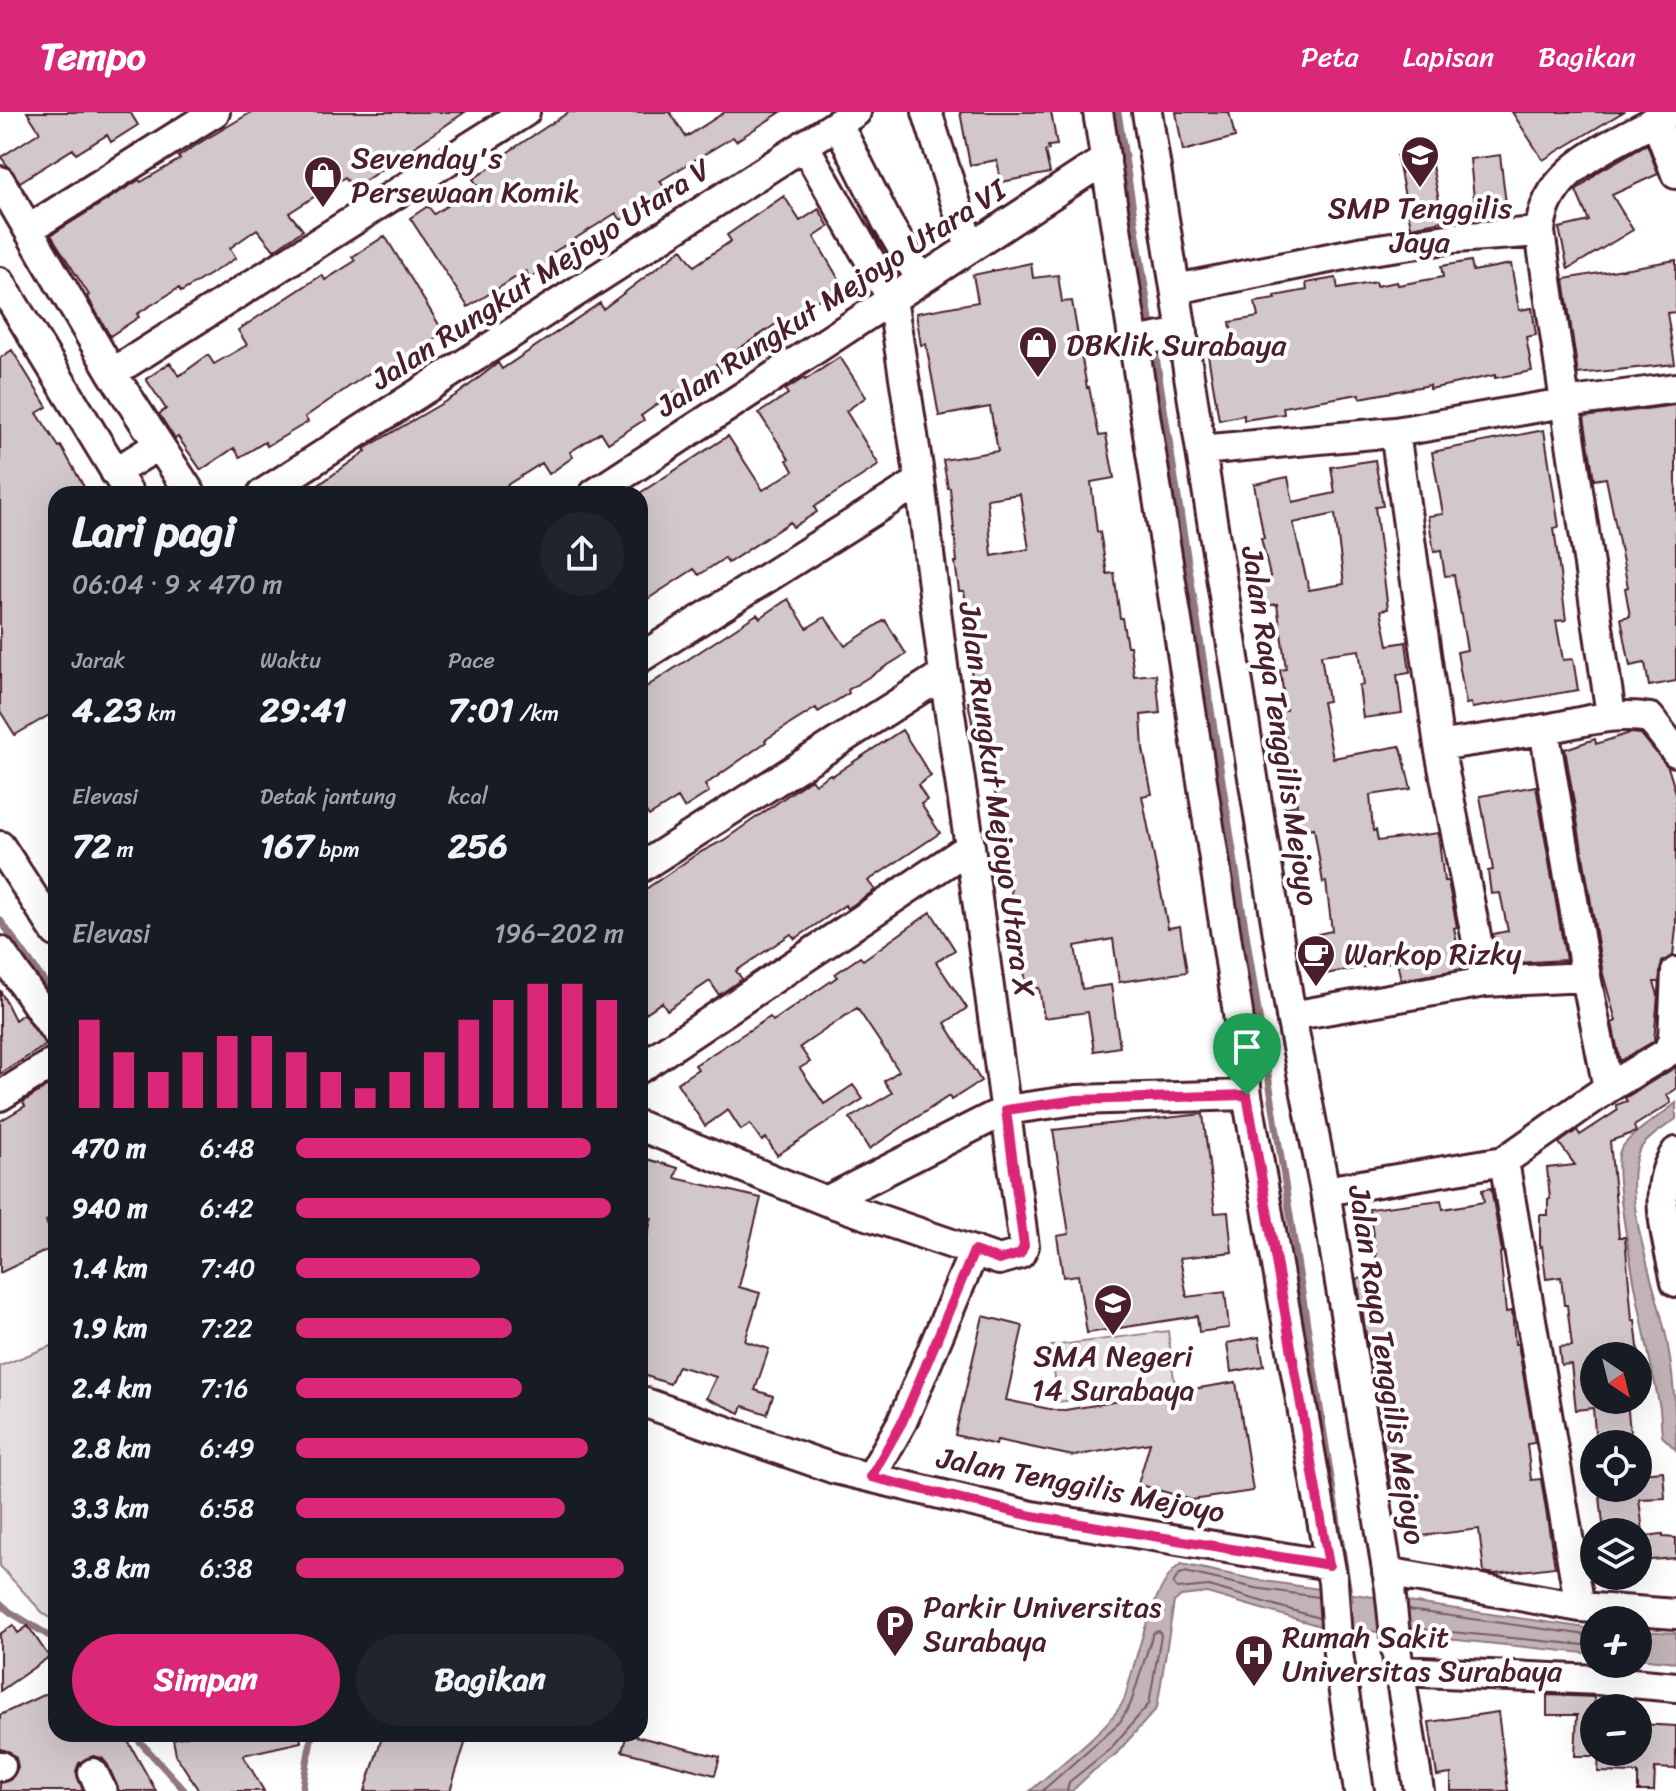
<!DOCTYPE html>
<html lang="id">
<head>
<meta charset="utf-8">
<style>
	:root { --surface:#171b24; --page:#20242c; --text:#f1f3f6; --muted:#9ea1a6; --accent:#db2777 }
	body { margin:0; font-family:Sriracha,sans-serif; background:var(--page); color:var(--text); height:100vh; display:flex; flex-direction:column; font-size:30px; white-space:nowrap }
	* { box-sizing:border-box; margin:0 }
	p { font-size:26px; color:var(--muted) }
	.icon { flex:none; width:44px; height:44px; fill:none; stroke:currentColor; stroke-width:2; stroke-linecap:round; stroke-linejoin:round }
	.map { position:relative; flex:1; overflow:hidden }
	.panel { position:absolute; left:48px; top:374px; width:600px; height:1256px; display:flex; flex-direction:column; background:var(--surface); border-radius:24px; box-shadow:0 8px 32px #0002 }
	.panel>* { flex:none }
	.needle { width:52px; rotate:145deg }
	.fabs { position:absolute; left:1580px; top:1230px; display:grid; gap:16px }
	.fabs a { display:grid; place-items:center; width:72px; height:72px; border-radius:50%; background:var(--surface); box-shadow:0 8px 32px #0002; font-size:40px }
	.pin { position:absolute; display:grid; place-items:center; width:68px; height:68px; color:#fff; margin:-82px -34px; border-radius:50% 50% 50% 0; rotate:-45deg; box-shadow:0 0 8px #0007 }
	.pin .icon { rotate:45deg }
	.round { display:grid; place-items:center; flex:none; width:84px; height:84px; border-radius:42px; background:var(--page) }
	.headline { display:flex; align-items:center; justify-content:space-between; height:136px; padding:0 24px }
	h1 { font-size:44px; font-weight:700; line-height:60px }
	.stats { display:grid; grid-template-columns:repeat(3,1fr); gap:12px; height:136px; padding:8px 24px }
	.stats div { display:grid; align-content:center }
	.stats b { font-size:34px; font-weight:700 }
	.stats small { font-size:22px; font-weight:400 }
	.stats p { font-size:22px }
	.chart { height:224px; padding:16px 24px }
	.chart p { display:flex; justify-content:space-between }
	.chart svg { width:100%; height:144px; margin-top:8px; stroke:var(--accent); stroke-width:6 }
	.action { display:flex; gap:16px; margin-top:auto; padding:16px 24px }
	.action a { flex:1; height:92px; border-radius:48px; background:var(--accent); color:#fff; font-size:32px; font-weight:700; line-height:92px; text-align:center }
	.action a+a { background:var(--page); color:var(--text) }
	ul { padding:0 24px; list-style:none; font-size:26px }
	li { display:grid; grid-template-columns:128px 96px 1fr; align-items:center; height:60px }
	li i { height:20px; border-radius:10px; background:var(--accent) }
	header { display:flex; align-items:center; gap:48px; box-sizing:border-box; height:112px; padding:0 40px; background:var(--accent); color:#fff }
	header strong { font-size:38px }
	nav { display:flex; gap:44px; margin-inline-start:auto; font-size:28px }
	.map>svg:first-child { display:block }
	.green { fill:#e5dee0; stroke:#987e86; stroke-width:2 }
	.water { fill:#c1b3b6; stroke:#91787e; stroke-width:2 }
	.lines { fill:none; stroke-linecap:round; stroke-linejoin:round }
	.shore { stroke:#7a5a63; stroke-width:2 }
	.stream { stroke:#91787e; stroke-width:7 }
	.building { fill:#d2c7cb; stroke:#4a1f2b; stroke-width:2; fill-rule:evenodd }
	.minor-casing { stroke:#4a1f2b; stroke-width:34 }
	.minor { stroke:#fff; stroke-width:28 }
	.route-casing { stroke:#fff; stroke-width:16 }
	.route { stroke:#db2777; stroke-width:10 }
	.labels { text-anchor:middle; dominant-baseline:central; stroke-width:8; stroke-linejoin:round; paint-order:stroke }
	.poi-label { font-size:30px; fill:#4a1f2b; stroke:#fff; text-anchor:start }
	.street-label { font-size:30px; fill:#4a1f2b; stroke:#fff }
</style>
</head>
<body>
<header>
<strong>Tempo</strong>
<nav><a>Peta</a><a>Lapisan</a><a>Bagikan</a></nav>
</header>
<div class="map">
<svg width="1676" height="1679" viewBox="0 0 1676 1679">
	<rect width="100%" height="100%" fill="#fff"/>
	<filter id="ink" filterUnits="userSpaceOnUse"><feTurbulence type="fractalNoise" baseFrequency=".0125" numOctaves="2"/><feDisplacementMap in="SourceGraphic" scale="16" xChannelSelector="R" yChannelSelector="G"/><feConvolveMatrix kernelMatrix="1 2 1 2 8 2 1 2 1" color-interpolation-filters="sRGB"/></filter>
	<g filter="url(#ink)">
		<path class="green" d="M1168 1219 1175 1275 1058 1290 1051 1234Z
			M56 1232V1510L42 1500 0 1454V1254Z"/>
		<path class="water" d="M1676 991V1007C1665 1015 1645 1027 1639 1039 1618 1081 1659 1182 1667 1229 1674 1266 1676 1302 1676 1338L1662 1324 1660 1296C1652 1257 1609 1064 1620 1039 1628 1022 1661 1004 1676 991Z
			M1181 1452 1257 1468 1594 1517V1542L1320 1514 1207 1481 1181 1484 1174 1490 1157 1596 1115 1643 1093 1659 1072 1679H1030C1053 1658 1116 1612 1125 1585 1135 1552 1153 1469 1181 1452Z
			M1638 1519 1676 1521V1550L1638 1546Z"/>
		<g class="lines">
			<path class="shore" d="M1318 1485 1255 1476 1185 1460 1178 1463 1173 1472 1177 1477 1209 1474 1319 1506
				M1408 1498 1594 1524
				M1410 1516 1594 1534
				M1042 1679 1120 1610 1131 1591 1153 1521 1159 1519 1161 1523 1149 1592 1110 1637 1069 1670 1067 1679"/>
			<path class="stream" d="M1118 0 1152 220
				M1154 232 1350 1488
				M0 808 56 886
				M0 1491 10 1500 56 1528
				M133 1622 185 1679
				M302 1679 312 1622"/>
		</g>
		<path class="building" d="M27 0H130L138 13 111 30 107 23 76 42 73 37 20 70 1 45 40 20Z
			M252 0H465L353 77 345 65 289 101 303 118 274 138 257 117 230 136 236 146 181 180 179 176 137 202 139 205 110 224 87 184 89 183 51 123 139 68 141 70 180 47 178 45 201 30Z
			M569 0H670L686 25 725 0H781L736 29 733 25 660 69 666 78 621 108 616 101 546 145 551 153 530 166 526 159 468 195 410 106 428 94 434 102 478 74 473 67 504 47 502 44Z
			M960 0H1051L1057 33 1048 34 1049 38 1045 39 1050 61 1001 70 997 48 970 53Z
			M1176 0H1229L1235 25 1183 39Z
			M1512 0H1623L1543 48Z
			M1647 32 1658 62 1612 83 1633 118 1568 157 1559 116 1589 109 1576 79 1598 60Z
			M1429 38 1443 109 1411 115 1397 44Z
			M1500 43 1506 92 1475 96 1470 47Z
			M784 84 800 109 819 97 829 115 814 125 841 171 808 195 781 212 779 210 716 252 721 260 681 286 676 279 641 304 644 308 608 331 601 320 570 340 573 345 549 362 542 351 507 373 513 382H306L366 339 364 337 458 282 498 251 502 257 600 191 603 197 682 137 694 154 731 129 727 123Z
			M385 124 444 221 386 256 383 252 350 274 305 305 308 310 267 334 265 330 240 345 234 336 201 358 178 325 175 327 159 302 166 297 146 267 170 251 179 264 208 243 214 252 247 233 238 218 322 163 325 168 355 149 352 145Z
			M1676 148V200L1667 201 1675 252 1578 262 1564 167Z
			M1471 149 1473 159 1511 152 1519 198 1532 196 1536 223 1526 225 1532 259 1495 266V263L1430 277V273L1360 286 1359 282 1283 295 1284 302 1244 308V303L1219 308 1208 243 1234 238 1230 210 1258 205 1255 190 1276 187 1275 184 1307 178 1306 171 1336 166 1338 177 1376 170V174L1397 170 1398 173 1443 165 1441 154Z
			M1031 151 1033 166 1058 163 1062 190 1072 189 1087 276 1089 275 1099 324 1106 323 1114 366 1091 370 1097 420H1100L1107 462 1114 461 1120 506H1122L1127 534H1130L1134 564 1156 562 1160 601 1141 603 1143 637 1152 682 1142 684 1168 816 1180 814 1187 860 1119 870 1113 827 1075 834 1082 877 1111 873 1120 935 1094 939 1088 900 1044 906 1039 876 1027 878 1022 845 1016 846 1010 824 1005 789 1012 788 1003 712H1001L983 618 974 620 968 590 974 588 970 546H967L963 522 971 520 964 479H959L955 450H957L950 376H948L943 348 998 339 990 295 939 304 926 232 921 233 916 201 978 190 973 163ZM1020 382 1029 437 992 444 987 387Z
			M12 238 47 295 37 301 59 335 61 334 88 382H56V599L15 623 0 599V246Z
			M840 245 866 285 846 299 879 353 814 395 817 400 793 415 790 410 728 451 725 446 699 463 694 457 640 492V381L728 324 763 378 793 359 787 348 789 347 759 301 788 282 785 278 804 266 805 268Z
			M1676 293V569L1649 574 1645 551 1630 554 1621 506 1630 504 1625 476 1628 475 1606 366 1594 368 1584 305Z
			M1544 318 1559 415 1554 416 1566 508 1556 509 1563 548 1573 547 1578 578 1472 596 1471 591 1466 592 1457 540 1467 538 1454 463 1445 464 1441 439 1434 440 1428 404 1443 402 1432 340Z
			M1375 348 1383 394 1375 395 1388 497 1381 498 1388 533 1406 530 1410 561 1397 563 1402 601 1363 606 1359 574 1364 573 1359 538 1321 543 1328 589 1322 590 1333 646 1400 634 1402 639 1411 677 1370 683 1373 719 1376 718 1378 729 1438 721 1444 769H1448L1457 815 1454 816 1462 857 1401 868 1397 849 1325 862 1318 822 1332 819 1326 770 1323 771 1314 716 1287 720 1283 696 1297 693 1281 599 1286 598 1280 558 1286 557 1277 492 1266 494 1261 470 1271 468 1261 426H1264L1254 372 1288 365 1293 390 1335 381 1331 355ZM1335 402 1344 472 1309 478 1293 411Z
			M788 487 807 516 825 505 845 534 885 508 906 542 848 578 849 581 818 600 816 596 765 628 766 630 705 673 709 680 684 696 678 686 649 704 640 690V579L757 502 760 506Z
			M902 618 931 664 918 673 927 688 921 692 940 721 868 769 875 778 847 797 845 793 795 827 791 822 736 859 742 867 719 883 710 869 667 898 662 890 640 905V781L697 742 724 728 811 667 815 672 830 662 832 664Z
			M1630 621 1641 622 1668 655 1676 681V816L1673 844 1662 850 1659 870H1654L1658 883 1654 929 1620 949 1612 911 1616 909 1603 862 1565 637 1595 627 1596 632Z
			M1536 674 1566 848 1499 852 1493 822 1508 819 1500 781 1491 782 1488 759 1493 758 1480 684Z
			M931 800 955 838 936 850 967 896 945 911 981 969 951 988 949 984 869 1037 850 1006 892 981 884 969 899 959 857 896 800 935 810 950 800 956 824 992 853 973 863 987 777 1043 766 1026 762 1029 750 1012 741 1018 728 998 705 1014 677 971 698 957 695 953 770 905 773 909 837 865 835 862 860 845 863 848Z
			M0 878 15 908 23 902 46 933 0 962Z
			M1676 955V977L1667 983 1671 991 1634 1014 1636 1020 1610 1029 1619 1125H1625L1632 1208H1635L1639 1244H1594V1288H1627L1631 1332H1596L1593 1296 1576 1298 1571 1252 1561 1253 1559 1235 1572 1234 1567 1193H1564L1561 1165 1546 1167 1542 1134 1540 1135V1103H1548V1087H1550L1547 1056 1575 1053 1559 1031 1577 1018 1580 1023 1618 998 1616 993 1627 989 1625 986Z
			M56 969V1102L46 1109 56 1134 0 1161V1009L25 994 23 990Z
			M1203 1002 1215 1101 1228 1100 1232 1140 1180 1146 1187 1185 1225 1180 1229 1216 1199 1220 1197 1204 1087 1221 1078 1163 1063 1165 1057 1124 1069 1122 1053 1018Z
			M640 1045 678 1056 675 1066 761 1086 739 1175 760 1181 745 1229 769 1237 755 1278 773 1284 767 1302 743 1294 740 1301 706 1286 716 1265 678 1254 670 1272 640 1262V1150L652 1106 640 1103Z
			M1491 1076 1502 1140 1500 1141 1506 1200 1512 1199 1515 1232H1518L1535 1331 1527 1332 1531 1368 1541 1367 1555 1455 1495 1462 1484 1460 1479 1417 1413 1425 1408 1382 1392 1384 1357 1167 1379 1164 1369 1097 1441 1088 1443 1097 1484 1090 1482 1078Z
			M983 1204 1023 1214 1006 1288 1059 1299 1236 1270 1253 1379 1192 1388 1138 1372 1150 1331 1073 1344 997 1328 996 1333 955 1323Z
			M1259 1225 1264 1254 1231 1260 1227 1231Z
			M1663 1359 1665 1386 1639 1387 1643 1420H1604L1599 1376H1638V1361Z
			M1663 1422V1425L1676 1426V1446L1638 1449V1425Z
			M13 1513 18 1521 28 1514 49 1545 0 1579V1522Z
			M56 1577V1622H121L128 1629 156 1679H119L108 1653 102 1646 93 1644 79 1651 76 1659 83 1679H0V1671L10 1668 18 1655 16 1646 10 1640 0 1637V1603Z
			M1547 1583 1594 1585V1644H1575L1577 1603H1547Z
			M1498 1600 1508 1679H1451V1662L1437 1664 1429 1610Z
			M1638 1612 1676 1614V1657L1655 1656 1654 1679H1638V1661L1598 1660 1599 1640H1638Z
			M195 1622H300L301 1630 243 1643 264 1679H199L176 1643 173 1627Z
			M383 1622H468L450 1679H365Z
			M627 1622 720 1645 715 1663 622 1639Z"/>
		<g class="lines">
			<g class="minor-casing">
				<path id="minor" d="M927 0 970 136
					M1098 0 1238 901 1247 983 1333 1470 1338 1541 1359 1679
					M1147 0 1291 904 1325 1079 1390 1476 1397 1543 1419 1679
					M1656 9 1676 62
					M838 12 887 110 921 168
					M0 69 112 261 191 382
					M29 117 215 0
					M0 170 129 382
					M1176 177 1364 139 1454 126 1540 120
					M1134 230 1183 221
					M112 261 525 0
					M1395 320 1439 634 1485 870
					M1201 338 1395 320 1564 291 1676 276
					M115 360 159 333
					M262 382 856 0
					M594 382 1106 47
					M640 546 920 369
					M1611 603 1540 120C1544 52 1621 31 1670 0
					M1544 617 1586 865 1608 976
					M1439 634C1474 628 1510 624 1545 617 1580 611 1613 599 1650 606L1676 640
					M0 734 56 820
					M640 756 944 562
					M0 839 56 920
					M1291 904 1485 870 1586 865
					M640 956 970 735
					M0 984 56 949
					M640 1014 826 1089 999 1148 1020 1142 1024 1134 970 735 944 562 920 369 892 187 804 33
					M1676 1040C1650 1077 1668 1129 1676 1170
					M1504 1049 1580 1495
					M1325 1079 1504 1049 1608 976 1668 940 1673 926 1676 860
					M826 1089 1006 998 1076 988 1247 983
					M640 1289 835 1357 1032 1404 1329 1453
					M871 1365 902 1310 974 1139
					M1387 1460 1580 1495 1676 1502
					M1400 1559 1598 1568 1676 1575
					M0 1654H1
					M93 1661 102 1679"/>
			</g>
			<use href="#minor" class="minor"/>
		</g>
	</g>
	<g class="lines" filter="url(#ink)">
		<g class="route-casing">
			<path id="route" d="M1247 983 1329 1453 1032 1404 871 1365 902 1310 974 1139 999 1148 1020 1142 1024 1134 1006 998 1076 988Z"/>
		</g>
		<use href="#route" class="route"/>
	</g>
	<defs>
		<g id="school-pin" transform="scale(2)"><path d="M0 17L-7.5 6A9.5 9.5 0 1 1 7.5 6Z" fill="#4a1f2b" stroke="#fff"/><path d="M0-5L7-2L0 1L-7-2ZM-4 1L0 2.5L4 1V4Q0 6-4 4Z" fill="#fff"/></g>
		<g id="shop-pin" transform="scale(2)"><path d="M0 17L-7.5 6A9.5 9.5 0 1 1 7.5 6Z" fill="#4a1f2b" stroke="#fff"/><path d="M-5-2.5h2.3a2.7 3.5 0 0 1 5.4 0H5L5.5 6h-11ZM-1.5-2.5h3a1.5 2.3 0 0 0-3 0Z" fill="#fff"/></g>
		<g id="cafe-pin" transform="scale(2)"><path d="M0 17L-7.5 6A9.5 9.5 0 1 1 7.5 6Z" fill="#4a1f2b" stroke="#fff"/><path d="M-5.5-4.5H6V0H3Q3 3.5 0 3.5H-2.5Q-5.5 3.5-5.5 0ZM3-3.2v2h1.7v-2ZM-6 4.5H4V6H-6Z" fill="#fff"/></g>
		<g id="parking-pin" transform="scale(2)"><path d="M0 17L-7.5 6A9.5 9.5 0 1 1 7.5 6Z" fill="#4a1f2b" stroke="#fff"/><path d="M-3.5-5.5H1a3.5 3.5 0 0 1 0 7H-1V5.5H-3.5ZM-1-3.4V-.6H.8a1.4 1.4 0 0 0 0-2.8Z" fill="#fff"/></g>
		<g id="hospital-pin" transform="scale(2)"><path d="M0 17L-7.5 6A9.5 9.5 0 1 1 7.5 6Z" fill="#4a1f2b" stroke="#fff"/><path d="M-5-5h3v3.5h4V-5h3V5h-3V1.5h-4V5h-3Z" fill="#fff"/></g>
	</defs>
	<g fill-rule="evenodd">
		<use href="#school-pin" x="1420" y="43"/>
		<use href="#shop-pin" x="323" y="63"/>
		<use href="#shop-pin" x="1038" y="233"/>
		<use href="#cafe-pin" x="1316" y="842"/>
		<use href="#school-pin" x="1113" y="1191"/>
		<use href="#parking-pin" x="895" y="1512"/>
		<use href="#hospital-pin" x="1254" y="1542"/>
	</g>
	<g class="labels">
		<g class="poi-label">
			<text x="351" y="46">Sevenday's<tspan x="351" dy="34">Persewaan Komik</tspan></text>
			<text x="1420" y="96" text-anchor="middle">SMP Tenggilis<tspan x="1420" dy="34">Jaya</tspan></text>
			<text x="1066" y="233">DBKlik Surabaya</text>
			<text x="1344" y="842">Warkop Rizky</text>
			<text x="1113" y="1244" text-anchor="middle">SMA Negeri<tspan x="1113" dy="34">14 Surabaya</tspan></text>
			<text x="923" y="1495">Parkir Universitas<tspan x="923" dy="34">Surabaya</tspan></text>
			<text x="1282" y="1525">Rumah Sakit<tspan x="1282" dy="34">Universitas Surabaya</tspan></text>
		</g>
		<g class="street-label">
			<text transform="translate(541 162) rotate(-33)">Jalan Rungkut Mejoyo Utara V</text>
			<text transform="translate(831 186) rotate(-33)">Jalan Rungkut Mejoyo Utara VI</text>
			<text transform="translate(1280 614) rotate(81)">Jalan Raya Tenggilis Mejoyo</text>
			<text transform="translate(997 688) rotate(82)">Jalan Rungkut Mejoyo Utara X</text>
			<text transform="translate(1387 1253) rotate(81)">Jalan Raya Tenggilis Mejoyo</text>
			<text transform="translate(1081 1373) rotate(11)">Jalan Tenggilis Mejoyo</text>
		</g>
	</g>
</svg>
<div class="fabs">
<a><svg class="needle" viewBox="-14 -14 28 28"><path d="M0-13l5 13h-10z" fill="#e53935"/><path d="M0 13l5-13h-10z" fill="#9ea1a6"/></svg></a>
<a><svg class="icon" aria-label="locate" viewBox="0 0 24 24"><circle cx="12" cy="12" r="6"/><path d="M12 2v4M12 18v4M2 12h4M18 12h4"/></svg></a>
<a><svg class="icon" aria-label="layers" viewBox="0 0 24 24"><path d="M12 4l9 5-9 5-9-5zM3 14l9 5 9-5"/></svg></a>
<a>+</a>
<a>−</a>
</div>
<div class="pin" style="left:1247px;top:983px;background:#1e9e55"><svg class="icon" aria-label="arrive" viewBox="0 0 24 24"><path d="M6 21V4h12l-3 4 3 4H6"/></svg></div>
<section class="panel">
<div class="headline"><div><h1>Lari pagi</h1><p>06:04 · 9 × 470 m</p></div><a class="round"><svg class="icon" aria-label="share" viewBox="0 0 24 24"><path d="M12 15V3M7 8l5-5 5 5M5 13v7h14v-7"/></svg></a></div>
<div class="stats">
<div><p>Jarak</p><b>4.23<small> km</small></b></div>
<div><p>Waktu</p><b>29:41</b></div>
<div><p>Pace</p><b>7:01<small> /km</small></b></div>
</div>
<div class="stats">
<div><p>Elevasi</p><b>72<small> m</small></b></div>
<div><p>Detak jantung</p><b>167<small> bpm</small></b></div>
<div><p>kcal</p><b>256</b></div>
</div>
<div class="chart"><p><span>Elevasi</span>196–202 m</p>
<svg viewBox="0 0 160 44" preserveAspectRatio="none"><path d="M5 44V17M15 44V27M25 44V33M35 44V27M45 44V22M55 44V22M65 44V27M75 44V33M85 44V38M95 44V33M105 44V27M115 44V17M125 44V11M135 44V6M145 44V6M155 44V11"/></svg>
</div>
<ul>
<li><b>470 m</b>6:48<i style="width:90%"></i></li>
<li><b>940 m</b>6:42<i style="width:96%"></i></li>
<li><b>1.4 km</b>7:40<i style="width:56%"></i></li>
<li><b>1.9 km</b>7:22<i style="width:66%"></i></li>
<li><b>2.4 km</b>7:16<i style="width:69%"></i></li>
<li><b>2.8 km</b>6:49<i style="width:89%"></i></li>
<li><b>3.3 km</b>6:58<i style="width:82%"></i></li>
<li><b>3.8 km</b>6:38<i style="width:100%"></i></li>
</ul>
<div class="action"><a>Simpan</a><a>Bagikan</a></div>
</section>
</div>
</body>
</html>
